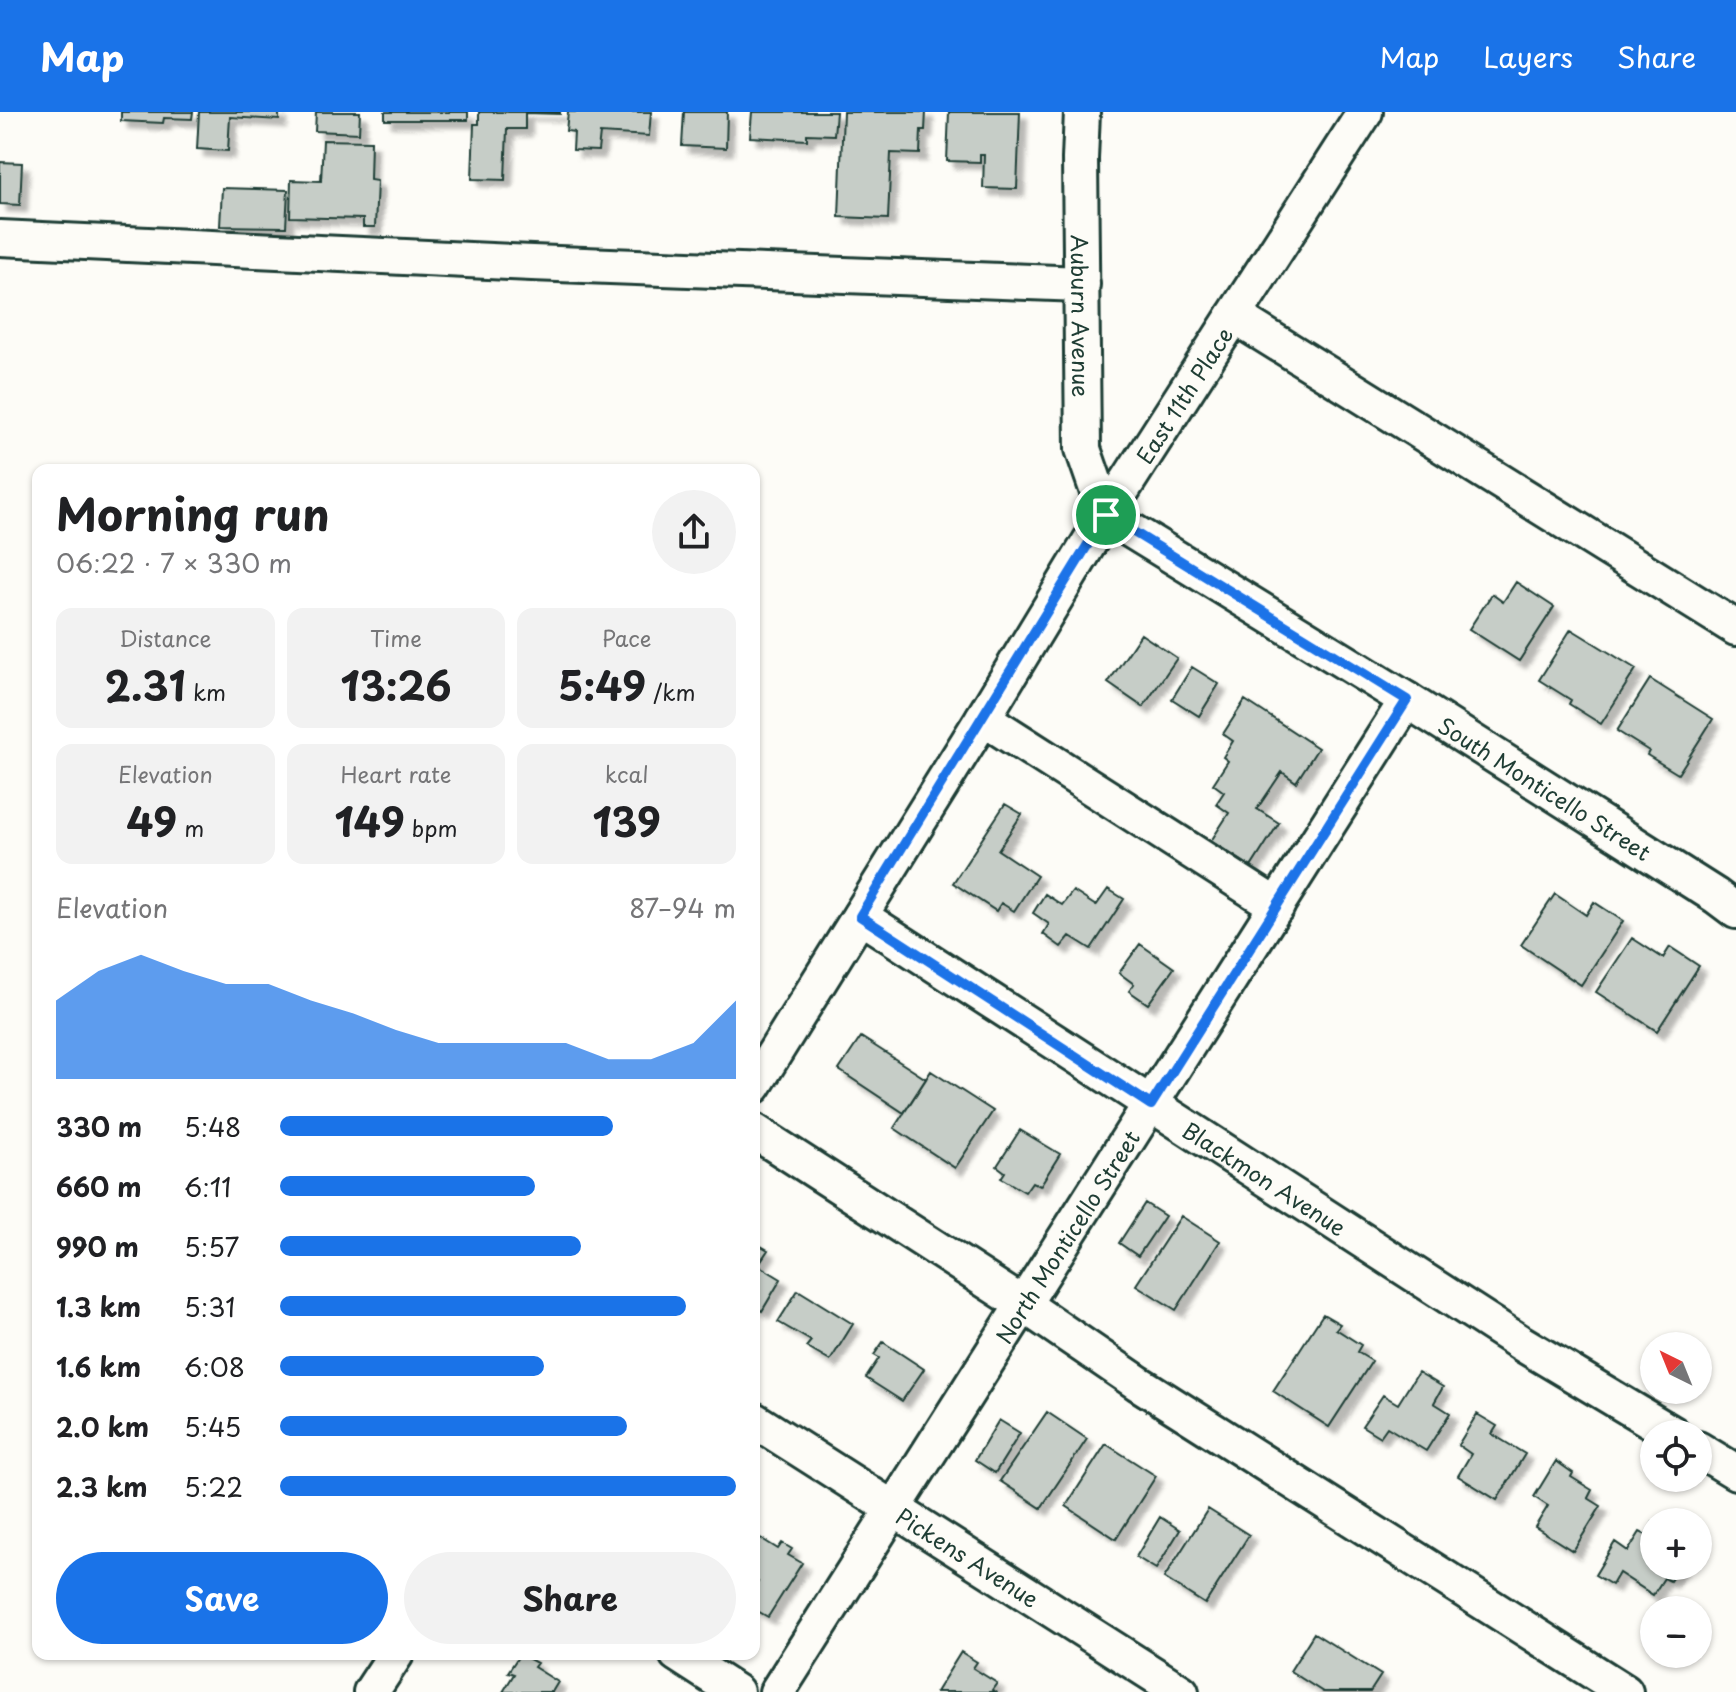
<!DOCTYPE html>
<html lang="en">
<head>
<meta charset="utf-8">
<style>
	:root { --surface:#fff; --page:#f2f2f2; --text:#202124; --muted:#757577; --accent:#1a73e8 }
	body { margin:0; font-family:"Playpen Sans",sans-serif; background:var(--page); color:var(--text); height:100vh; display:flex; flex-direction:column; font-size:30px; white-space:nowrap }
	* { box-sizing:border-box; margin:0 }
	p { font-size:26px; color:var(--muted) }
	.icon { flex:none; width:44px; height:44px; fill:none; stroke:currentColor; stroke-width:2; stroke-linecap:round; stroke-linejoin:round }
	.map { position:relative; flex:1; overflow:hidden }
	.sheet { position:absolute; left:32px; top:352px; width:728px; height:1196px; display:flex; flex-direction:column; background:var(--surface); border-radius:16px; box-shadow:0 2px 6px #0004 }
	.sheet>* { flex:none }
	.needle { width:52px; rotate:317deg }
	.buttons { position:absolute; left:1640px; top:1220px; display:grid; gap:16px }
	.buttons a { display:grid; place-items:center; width:72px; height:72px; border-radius:50%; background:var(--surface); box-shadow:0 2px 6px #0004; font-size:40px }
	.pin { position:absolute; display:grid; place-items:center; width:68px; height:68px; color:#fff; margin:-34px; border:4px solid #fff; border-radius:50%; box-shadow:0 2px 8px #0007 }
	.round { display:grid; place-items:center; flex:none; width:84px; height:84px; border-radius:42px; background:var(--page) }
	.summary { display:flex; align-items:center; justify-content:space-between; height:136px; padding:0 24px }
	h1 { font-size:44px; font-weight:700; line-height:60px }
	.stats { display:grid; grid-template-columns:repeat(3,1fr); gap:12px; height:136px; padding:8px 24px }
	.stats div { display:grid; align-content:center; border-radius:16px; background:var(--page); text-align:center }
	.stats b { font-size:40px; font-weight:700 }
	.stats small { font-size:22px; font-weight:400 }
	.stats p { font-size:22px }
	.chart { height:224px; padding:16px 24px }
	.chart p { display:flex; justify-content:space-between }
	.chart svg { width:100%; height:144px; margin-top:8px; fill:var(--accent); opacity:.7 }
	.cta { display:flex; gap:16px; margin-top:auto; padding:16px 24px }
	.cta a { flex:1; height:92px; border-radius:48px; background:var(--accent); color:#fff; font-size:32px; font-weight:700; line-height:92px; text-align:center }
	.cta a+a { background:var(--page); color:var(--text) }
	ul { padding:0 24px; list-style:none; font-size:26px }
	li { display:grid; grid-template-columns:128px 96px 1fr; align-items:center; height:60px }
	li i { height:20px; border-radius:10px; background:var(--accent) }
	header { display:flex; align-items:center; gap:48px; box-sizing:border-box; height:112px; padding:0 40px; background:var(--accent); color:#fff }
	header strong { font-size:38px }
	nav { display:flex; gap:44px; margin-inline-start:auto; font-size:28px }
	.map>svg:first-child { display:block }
	.building { fill:#c6cdc7; stroke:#1f3d34; stroke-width:2; filter:url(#shadow) }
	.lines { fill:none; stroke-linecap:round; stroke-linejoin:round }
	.minor-casing { stroke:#1f3d34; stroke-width:40 }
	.minor { stroke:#fdfcf7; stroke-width:34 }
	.route-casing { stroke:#fff; stroke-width:16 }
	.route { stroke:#1a73e8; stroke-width:10 }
	.labels { text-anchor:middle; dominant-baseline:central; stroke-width:6; stroke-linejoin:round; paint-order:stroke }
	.street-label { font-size:22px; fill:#1f3d34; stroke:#fdfcf7 }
</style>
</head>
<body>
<header>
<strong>Map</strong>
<nav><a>Map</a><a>Layers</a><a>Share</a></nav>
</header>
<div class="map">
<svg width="1736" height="1580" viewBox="0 0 1736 1580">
	<defs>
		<filter id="shadow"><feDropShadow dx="7" dy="7" stdDeviation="2" flood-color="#0004"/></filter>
	</defs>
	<rect width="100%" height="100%" fill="#fdfcf7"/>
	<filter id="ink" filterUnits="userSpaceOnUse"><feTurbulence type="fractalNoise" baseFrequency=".0125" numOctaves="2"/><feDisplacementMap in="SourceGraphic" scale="16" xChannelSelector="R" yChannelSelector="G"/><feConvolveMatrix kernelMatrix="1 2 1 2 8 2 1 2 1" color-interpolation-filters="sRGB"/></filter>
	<g filter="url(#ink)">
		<path class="building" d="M121 0H193L192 7 164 6 163 11 121 9Z
			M199 0H279V8L230 5 228 39 197 37Z
			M316 0H360L359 21 315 19Z
			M385 0H468V8H385Z
			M479 0H560V2L525 1V17H507L505 68 472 67 474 12H479Z
			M568 0H651L649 24 600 21 598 39 573 38 574 20 566 19Z
			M684 0H727L726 36 682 34Z
			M752 0H836L834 23 807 22V28L750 25Z
			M843 0H926L925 18H921L920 42 891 41 888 107 839 105Z
			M949 0H1020L1017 77 983 76 984 43H980V50L947 49Z
			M323 28 371 29 370 68 377 69 375 115H363V107L290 105 291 68 321 69Z
			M0 50 22 51 20 93 0 92Z
			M222 76 288 78 286 115 220 114Z
			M1516 470 1554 495 1519 549 1469 517 1492 482 1503 490Z
			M1571 517 1636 557 1601 612 1569 592 1571 588 1539 568Z
			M1141 522 1177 546 1143 595 1108 571Z
			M1192 555 1219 572 1199 604 1172 587Z
			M1650 567 1713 607 1678 662 1647 643 1649 639 1617 619Z
			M1245 588 1318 636 1296 670 1282 660 1257 697 1279 711 1251 755 1211 729 1229 701 1216 692 1224 680 1213 672 1228 649 1223 645 1233 629 1223 622Z
			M1005 692 1022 702 998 738 1037 764 1014 799 1001 791 996 799 953 771Z
			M1108 777 1124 787 1091 837 1070 824 1061 835 1043 822 1049 812 1033 801 1045 782 1062 793 1073 779 1096 794Z
			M1555 782 1586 803 1594 790 1623 809 1581 873 1521 833Z
			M1632 826 1663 846 1670 835 1699 854 1657 919 1596 880Z
			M1140 832 1174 856 1148 892 1129 879 1134 872 1119 861Z
			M861 925 926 967 904 1001 839 958Z
			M931 959 993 999 955 1056 894 1016Z
			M1020 1018 1060 1042 1040 1074 1032 1070 1025 1080 1001 1066 1005 1060 997 1054Z
			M1145 1091 1165 1104 1138 1144 1119 1131Z
			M1181 1104 1220 1129 1176 1198 1136 1173Z
			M754 1130 768 1138 758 1153 781 1167 762 1199 754 1194Z
			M798 1178 853 1212 830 1249 806 1235 811 1229 778 1210Z
			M1323 1202 1340 1212 1336 1217 1361 1233 1357 1240 1372 1249 1329 1315 1273 1279Z
			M883 1230 924 1257 902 1289 866 1266 879 1246 874 1243Z
			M1418 1260 1443 1275 1434 1291 1450 1301 1426 1339 1387 1315 1380 1325 1362 1314 1383 1283 1398 1292Z
			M1047 1300 1087 1327 1041 1396 1000 1369Z
			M1477 1302 1497 1314 1492 1322 1525 1342 1497 1388 1458 1364 1471 1342 1458 1333Z
			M999 1308 1020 1321 995 1361 975 1348Z
			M1106 1332 1156 1364 1116 1427 1066 1394Z
			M1556 1349 1573 1361 1571 1365 1592 1378 1588 1386 1601 1394 1573 1439 1535 1415 1548 1394 1534 1385Z
			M1208 1397 1249 1423 1205 1492 1164 1466Z
			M1160 1405 1180 1418 1156 1457 1136 1445Z
			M1652 1412 1654 1454H1680L1670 1469 1664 1466 1653 1483 1619 1461 1612 1473 1595 1463 1615 1430 1628 1439 1640 1420 1646 1423Z
			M754 1422 778 1437 782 1431 792 1437 788 1443 802 1451 768 1505 754 1497V1476L758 1470 754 1467Z
			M1314 1521 1381 1563 1370 1580H1323L1290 1559Z
			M961 1540 977 1550 973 1556 997 1571 992 1578 995 1580H936Z
			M520 1542 537 1551 534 1555 558 1570 552 1580H503L514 1562 508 1560Z"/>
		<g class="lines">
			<g class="minor-casing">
				<g id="minor">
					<path id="s1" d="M1082 0 1080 47 1083 337 1106 403 1407 588 1716 784 1736 799"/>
					<path d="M0 126 532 151 1082 172"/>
					<path d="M1234 204 1736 516"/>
					<path d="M983 606 1277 794"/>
					<path id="s2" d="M860 804 1521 1231 1673 1322"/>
					<path id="s3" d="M754 974 983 606 1106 403 1365 0"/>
					<path d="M754 1019 1024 1193 1138 1271 1625 1580"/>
					<path id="s4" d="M754 1308 1181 1580"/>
					<path d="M1698 1337 1736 1360"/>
					<path d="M677 1542 736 1580"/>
					<path d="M371 1580 396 1542"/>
					<path id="s5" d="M777 1580 1407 588"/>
				</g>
			</g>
			<use href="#minor" class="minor"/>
		</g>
	</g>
	<g class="lines" filter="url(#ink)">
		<g class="route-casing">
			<path id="route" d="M1106 403 1407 588 1151 993 860 804Z"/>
		</g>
		<use href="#route" class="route"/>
	</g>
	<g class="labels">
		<g class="street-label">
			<text stroke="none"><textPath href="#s1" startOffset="204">Auburn Avenue</textPath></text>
			<text stroke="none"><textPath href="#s3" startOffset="814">East 11th Place</textPath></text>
			<text stroke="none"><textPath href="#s1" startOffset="924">South Monticello Street</textPath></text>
			<text stroke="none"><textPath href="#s2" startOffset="482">Blackmon Avenue</textPath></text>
			<text stroke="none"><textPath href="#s5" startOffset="540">North Monticello Street</textPath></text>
			<text stroke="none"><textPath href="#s4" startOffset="254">Pickens Avenue</textPath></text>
		</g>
	</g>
</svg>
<div class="buttons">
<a><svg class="needle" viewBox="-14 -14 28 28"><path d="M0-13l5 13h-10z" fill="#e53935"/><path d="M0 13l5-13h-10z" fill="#757577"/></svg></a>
<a><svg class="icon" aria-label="locate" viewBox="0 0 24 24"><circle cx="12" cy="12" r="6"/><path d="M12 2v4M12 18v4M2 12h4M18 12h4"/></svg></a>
<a>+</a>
<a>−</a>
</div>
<div class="pin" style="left:1106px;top:403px;background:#1e9e55"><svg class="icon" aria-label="arrive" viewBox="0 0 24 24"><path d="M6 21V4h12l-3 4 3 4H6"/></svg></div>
<section class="sheet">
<div class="summary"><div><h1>Morning run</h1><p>06:22 · 7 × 330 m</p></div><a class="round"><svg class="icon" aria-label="share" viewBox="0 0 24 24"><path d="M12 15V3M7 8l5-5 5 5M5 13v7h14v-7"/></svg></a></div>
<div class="stats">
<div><p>Distance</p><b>2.31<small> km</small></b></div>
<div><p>Time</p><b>13:26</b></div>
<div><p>Pace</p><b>5:49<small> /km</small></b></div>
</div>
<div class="stats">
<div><p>Elevation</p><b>49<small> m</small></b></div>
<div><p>Heart rate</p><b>149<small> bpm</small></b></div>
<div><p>kcal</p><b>139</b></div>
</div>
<div class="chart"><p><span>Elevation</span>87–94 m</p>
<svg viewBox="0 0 160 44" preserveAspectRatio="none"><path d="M0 44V20L10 11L20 6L30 11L40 15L50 15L60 20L70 24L80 29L90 33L100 33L110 33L120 33L130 38L140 38L150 33L160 20V44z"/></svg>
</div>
<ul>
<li><b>330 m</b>5:48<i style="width:73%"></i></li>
<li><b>660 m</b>6:11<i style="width:56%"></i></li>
<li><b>990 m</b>5:57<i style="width:66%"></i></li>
<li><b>1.3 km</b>5:31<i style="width:89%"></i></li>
<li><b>1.6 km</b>6:08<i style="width:58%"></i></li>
<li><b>2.0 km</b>5:45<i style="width:76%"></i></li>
<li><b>2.3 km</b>5:22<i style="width:100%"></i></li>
</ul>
<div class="cta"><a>Save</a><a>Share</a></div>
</section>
</div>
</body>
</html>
